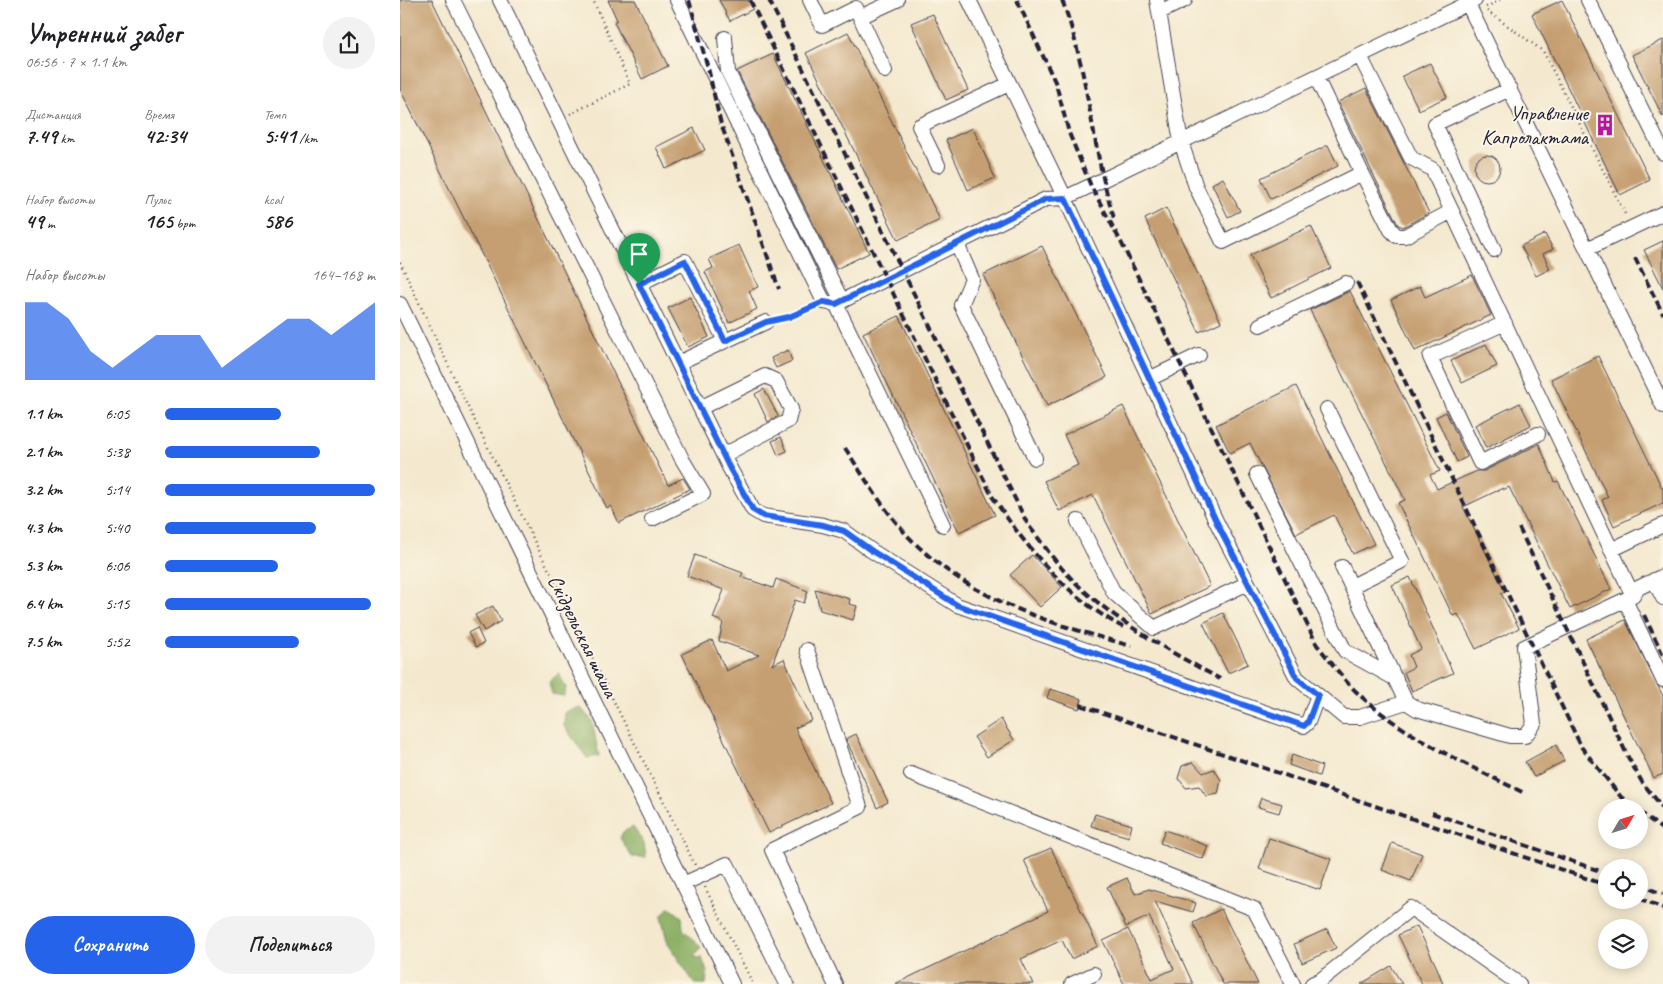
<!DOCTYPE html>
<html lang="ru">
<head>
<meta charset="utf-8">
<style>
	:root { --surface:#fff; --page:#f2f2f2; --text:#202124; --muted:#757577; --accent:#2563eb }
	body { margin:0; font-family:Caveat,sans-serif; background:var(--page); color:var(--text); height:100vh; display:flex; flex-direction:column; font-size:19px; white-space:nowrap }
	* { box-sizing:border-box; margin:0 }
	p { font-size:16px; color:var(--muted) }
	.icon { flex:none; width:28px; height:28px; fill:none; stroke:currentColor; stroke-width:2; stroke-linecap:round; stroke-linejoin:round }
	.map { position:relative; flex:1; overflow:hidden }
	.panel { display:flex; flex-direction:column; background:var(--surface); width:400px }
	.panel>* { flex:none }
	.needle { width:32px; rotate:52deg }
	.buttons { position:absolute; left:1198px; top:799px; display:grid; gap:10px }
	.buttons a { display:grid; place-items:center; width:50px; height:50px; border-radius:50%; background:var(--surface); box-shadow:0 2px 12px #0003; font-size:25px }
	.pin { position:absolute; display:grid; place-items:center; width:42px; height:42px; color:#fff; margin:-51px -21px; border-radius:50% 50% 50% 0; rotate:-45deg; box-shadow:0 0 5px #0007 }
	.pin .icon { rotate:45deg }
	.round { display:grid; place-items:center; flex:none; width:52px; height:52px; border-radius:26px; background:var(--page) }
	.summary { display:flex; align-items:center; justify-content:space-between; height:85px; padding:0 25px }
	h1 { font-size:28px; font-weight:600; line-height:38px }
	.stats { display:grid; grid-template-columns:repeat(3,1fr); gap:8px; height:85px; padding:5px 25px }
	.stats div { display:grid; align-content:center }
	.stats b { font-size:21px; font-weight:600 }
	.stats small { font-size:14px; font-weight:400 }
	.stats p { font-size:14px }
	.chart { height:140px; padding:10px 25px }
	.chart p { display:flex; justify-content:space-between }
	.chart svg { width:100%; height:90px; margin-top:5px; fill:var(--accent); opacity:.7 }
	.primary-button { display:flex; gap:10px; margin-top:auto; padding:10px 25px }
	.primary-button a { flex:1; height:58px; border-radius:30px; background:var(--accent); color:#fff; font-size:20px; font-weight:600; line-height:58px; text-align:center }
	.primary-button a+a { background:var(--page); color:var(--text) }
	ul { padding:0 25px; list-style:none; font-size:16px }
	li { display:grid; grid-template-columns:80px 60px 1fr; align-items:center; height:38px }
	li i { height:12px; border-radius:6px; background:var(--accent) }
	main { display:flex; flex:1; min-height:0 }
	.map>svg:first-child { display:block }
	.forest { fill:#8baf63; stroke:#56684f }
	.building { fill:#c59f71 }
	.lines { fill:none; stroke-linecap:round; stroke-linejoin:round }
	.minor-casing { stroke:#424051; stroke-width:16 }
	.path { stroke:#424051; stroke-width:2.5; stroke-dasharray:1 4; stroke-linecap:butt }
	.minor { stroke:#fff; stroke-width:14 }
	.rail { stroke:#22223b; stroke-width:4; stroke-dasharray:8 4; stroke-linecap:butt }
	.route-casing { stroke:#fff; stroke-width:10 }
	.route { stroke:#2563eb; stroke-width:6 }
	.labels { text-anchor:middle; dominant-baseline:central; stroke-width:4; stroke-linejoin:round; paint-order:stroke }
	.poi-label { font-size:21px; fill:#22223b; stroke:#fcf5e5; text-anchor:end }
	.street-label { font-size:21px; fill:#22223b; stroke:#fcf5e5 }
</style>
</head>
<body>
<main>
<section class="panel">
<div class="summary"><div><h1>Утренний забег</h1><p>06:56 · 7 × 1.1 km</p></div><a class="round"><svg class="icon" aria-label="share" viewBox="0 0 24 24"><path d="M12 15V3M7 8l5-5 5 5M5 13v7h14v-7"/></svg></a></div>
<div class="stats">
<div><p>Дистанция</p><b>7.49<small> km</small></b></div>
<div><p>Время</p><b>42:34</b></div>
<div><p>Темп</p><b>5:41<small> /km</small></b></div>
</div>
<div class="stats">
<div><p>Набор высоты</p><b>49<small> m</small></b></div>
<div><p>Пульс</p><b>165<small> bpm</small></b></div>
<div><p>kcal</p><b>586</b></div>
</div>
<div class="chart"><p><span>Набор высоты</span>164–168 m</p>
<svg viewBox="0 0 160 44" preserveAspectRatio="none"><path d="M0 44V6L10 6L20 14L30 30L40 38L50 30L60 22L70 22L80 22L90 38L100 30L110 22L120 14L130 14L140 22L150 14L160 6V44z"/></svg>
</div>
<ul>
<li><b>1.1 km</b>6:05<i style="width:55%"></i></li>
<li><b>2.1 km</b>5:38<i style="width:74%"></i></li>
<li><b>3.2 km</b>5:14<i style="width:100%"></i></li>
<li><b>4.3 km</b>5:40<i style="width:72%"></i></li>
<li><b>5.3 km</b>6:06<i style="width:54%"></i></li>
<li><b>6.4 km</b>5:15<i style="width:98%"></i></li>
<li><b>7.5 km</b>5:52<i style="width:64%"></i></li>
</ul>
<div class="primary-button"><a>Сохранить</a><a>Поделиться</a></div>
</section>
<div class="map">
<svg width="1263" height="984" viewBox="0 0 1263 984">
	<rect width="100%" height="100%" fill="#fcf5e5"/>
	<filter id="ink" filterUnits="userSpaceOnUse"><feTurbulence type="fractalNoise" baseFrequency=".02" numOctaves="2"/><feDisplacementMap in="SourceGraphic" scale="10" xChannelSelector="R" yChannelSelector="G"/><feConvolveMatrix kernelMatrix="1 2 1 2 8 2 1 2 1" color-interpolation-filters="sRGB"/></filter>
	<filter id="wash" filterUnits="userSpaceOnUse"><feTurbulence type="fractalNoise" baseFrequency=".0096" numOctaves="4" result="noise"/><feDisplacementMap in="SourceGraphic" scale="20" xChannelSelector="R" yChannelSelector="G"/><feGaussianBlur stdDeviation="1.12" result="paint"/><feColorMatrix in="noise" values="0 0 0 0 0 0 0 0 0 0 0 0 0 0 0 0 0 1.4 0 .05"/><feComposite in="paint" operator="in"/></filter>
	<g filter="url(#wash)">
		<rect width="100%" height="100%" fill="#f4e9cf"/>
		<path class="forest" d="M159 673 166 688 164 696 152 694 149 682Z
			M180 707 192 721 199 756 187 758 164 726 165 712Z
			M233 827 244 843 246 857H232L220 838 223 832Z
			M269 907 282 917 283 929 301 947 294 957 302 958 307 972 306 984H295L268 944 261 917Z"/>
		<g id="blocks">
			<path class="building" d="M0 0H32L268 485 283 478 290 489 219 523 211 506 207 508 0 89Z
				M208 0H235L268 66 242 79 214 22 217 20Z
				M319 0H348L353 9 330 21Z
				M1162 0 1250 180 1220 195 1132 14Z
				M533 14 568 90 546 100 511 23Z
				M448 32 540 220 498 240 406 53Z
				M1263 40V117L1232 55Z
				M373 54 469 253 436 269 337 71Z
				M1030 63 1047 97 1019 110 1002 76Z
				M966 88 1029 213 1003 227 998 225 938 102Z
				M294 128 305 150 266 169 256 147Z
				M573 128 595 178 568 190 546 140Z
				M928 145 938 166 871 199 861 178Z
				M1074 168a13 13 0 1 1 26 0a13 13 0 1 1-26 0Z
				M823 178 840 211 828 217 812 184Z
				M766 208 821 322 799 332 745 219Z
				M911 226 931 268 871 298 850 255Z
				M1145 234 1153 249 1143 254 1150 269 1136 276 1121 246Z
				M1263 241V288L1244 250Z
				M339 245 358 287 349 291 357 309 329 323 305 272 313 268 309 259Z
				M642 246 707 377 647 406 583 275Z
				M1072 275 1091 315 1015 351 991 300 1020 286 1025 297Z
				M950 291 1040 471 1030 475 1037 489 1077 471H1084L1139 444 1155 482 1158 481 1211 589 1170 609 1109 487 1103 490V488L1063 507 1105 591 1101 593 1119 628 1076 649 1058 614 1053 616 998 503 1005 500 910 310Z
				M290 297 309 337 288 347 268 308Z
				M499 316 595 515 559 532 463 333Z
				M1086 344 1097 366 1062 383 1051 361Z
				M388 350 392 361 376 368 371 358Z
				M1198 356 1263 490V503L1214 526 1202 500 1208 497 1151 379Z
				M896 386 974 544 953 554 934 515 896 534 850 443 830 453 816 425Z
				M364 389 378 416 368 422 355 394Z
				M1120 403 1131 425 1086 448 1075 425Z
				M723 406 810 586 752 614 693 495 659 511 644 481 678 465 664 435Z
				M1046 412 1067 457 1057 462 1036 417Z
				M381 437 387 451 378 455 372 441Z
				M295 555 343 573 341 577 373 588 376 579 408 591 404 603 395 600 372 665 384 659 412 720 395 728 431 803 369 833 282 654 312 640 326 671 359 655 319 641 323 622 313 618 324 590 287 576Z
				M632 555 662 587 640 607 610 575Z
				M1010 577 1053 673 1012 691 1004 672 1014 667 1009 655 1021 649 992 585Z
				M415 589 450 599 449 604 457 606 453 620 420 610Z
				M93 606 101 621 84 631 75 615Z
				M823 613 848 664 828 673 803 623Z
				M1225 620 1263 696V774L1254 778 1186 639Z
				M77 628 84 643 76 647 68 633Z
				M650 689 682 699 679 709 647 698Z
				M601 719 614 740 587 757 574 737Z
				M456 734 488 802 477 808 446 739Z
				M1156 745 1164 761 1134 777 1125 762Z
				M892 755 922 766 919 776 889 765Z
				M793 762 803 773 814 769 821 780 818 794 806 796 799 786 786 788 778 778 782 766Z
				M861 798 882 804 879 813 858 807Z
				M695 814 732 825 729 837 691 826Z
				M765 830 808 846 803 859 760 843Z
				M869 838 931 859 920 890 859 869Z
				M992 843 1022 854 1011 881 982 870Z
				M651 848 698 946 671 959 662 940 621 959 633 984H495L648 911 624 860Z
				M727 878 735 894 749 889 796 903 793 912 755 901 793 984H724L703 941 728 929 752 979 774 969 749 916 726 927 707 887Z
				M821 909 858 984H823L793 923Z
				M1017 926 1037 968 1043 984H1022L998 935Z
				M927 929 936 948 902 963 894 944Z
				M991 966 1002 984H961Z"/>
		</g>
	</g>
	<g filter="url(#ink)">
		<use href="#blocks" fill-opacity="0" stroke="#424051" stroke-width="1"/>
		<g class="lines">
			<g class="minor-casing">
				<path id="minor" d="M53 0 282 459 303 494 252 519
					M100 0 329 467 353 510 363 516 423 525 444 531 472 551 557 605 904 726 908 722 918 695
					M277 0 424 302 436 304 543 525
					M410 0 422 25 456 8 485 71
					M569 0 665 198 816 521 897 678 944 717H960L1006 702
					M757 0 781 142 796 187 823 242 962 173 916 77
					M1066 0 1263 406
					M1188 0 1263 153
					M760 12 785 0
					M460 17 497 0
					M325 38 328 72 442 301
					M960 56 1011 158 1032 169 1233 596
					M538 165 519 126 609 84
					M962 173 991 230 997 236H1005L1052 211
					M557 244 572 279 561 305 635 458
					M1187 249 1263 213
					M1094 250 1035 124 1110 89
					M239 284 285 261 325 341
					M0 304 332 984
					M436 304 646 199 665 198 1075 0
					M1105 323 1030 357 1080 463 1138 434
					M860 325 946 283
					M278 363 366 322
					M749 379 799 355
					M300 408 365 376 376 381 391 409 388 421 324 455
					M927 409 1002 561 952 586
					M857 474 945 651 996 679
					M678 521 714 593 754 628 848 583
					M1211 550 1263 525
					M942 567 1006 702 1017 709 1110 736H1125L1134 724 1124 647 1233 596 1238 588 1263 576
					M1254 580 1263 598
					M1225 600 1263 680
					M407 650 460 807 372 850 435 984
					M511 774 854 909 893 984
					M283 884 327 864 387 984
					M672 984 694 974
					M912 984 922 979 1011 908 1119 984"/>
			</g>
			<path class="path" d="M1086 7 1100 0
				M1087 11 1143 51 1226 216
				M170 114 230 84 193 0
				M0 262 65 401 295 865
				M377 319 412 307
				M305 887 353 984"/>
			<use href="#minor" class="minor"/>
			<path class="rail" d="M289 0 309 72 320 121 379 289
				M350 0 592 496C626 547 668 599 723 627
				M369 0 628 525C642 542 654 561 669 576 707 617 771 652 820 679
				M617 0 656 84 669 133 691 186 721 242 917 645C927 657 936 669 946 681 991 731 1064 763 1124 793
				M662 0C689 70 691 147 714 218
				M1235 258 1263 314
				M957 282 1182 748 1221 797 1235 808
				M445 448C464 477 482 507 505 533 567 600 647 622 731 646
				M1119 528 1229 759 1242 782 1263 808
				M1244 615 1263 655
				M680 705 1206 885
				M1239 811 1263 830
				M1032 813 1206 873
				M1239 885 1263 894
				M1239 898 1263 908"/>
		</g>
	</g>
	<g class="lines" filter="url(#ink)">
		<g class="route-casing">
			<path id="route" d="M665 198 816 521 897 678 918 695 908 722 904 726 557 605 472 551 444 531 423 525 363 516 353 510 329 467 239 284 285 261 325 341 366 322 389 317 424 302 436 304 646 199Z"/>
		</g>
		<use href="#route" class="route"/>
	</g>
	<defs>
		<g id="building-bare" transform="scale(1.725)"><path d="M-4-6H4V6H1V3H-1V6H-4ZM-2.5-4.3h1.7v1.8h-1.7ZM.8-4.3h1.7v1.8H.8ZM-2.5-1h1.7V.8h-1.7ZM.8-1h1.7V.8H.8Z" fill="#b5179e" stroke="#fcf5e5" stroke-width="2.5" paint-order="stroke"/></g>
	</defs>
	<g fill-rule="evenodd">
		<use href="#building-bare" x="1205" y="125"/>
	</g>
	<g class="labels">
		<g class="poi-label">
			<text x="1188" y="113">Управление<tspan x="1188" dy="24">Капролактама</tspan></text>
		</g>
		<g class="street-label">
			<text transform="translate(183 636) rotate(64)">Скідзельская шаша</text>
		</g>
	</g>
</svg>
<div class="buttons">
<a><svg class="needle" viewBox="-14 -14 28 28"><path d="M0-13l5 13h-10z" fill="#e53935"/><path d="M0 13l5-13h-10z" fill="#757577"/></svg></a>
<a><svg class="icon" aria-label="locate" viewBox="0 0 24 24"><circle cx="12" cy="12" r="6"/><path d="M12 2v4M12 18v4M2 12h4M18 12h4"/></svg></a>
<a><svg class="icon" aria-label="layers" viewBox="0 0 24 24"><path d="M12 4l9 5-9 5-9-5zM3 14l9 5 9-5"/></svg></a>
</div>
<div class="pin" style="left:239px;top:284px;background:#1e9e55"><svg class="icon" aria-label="arrive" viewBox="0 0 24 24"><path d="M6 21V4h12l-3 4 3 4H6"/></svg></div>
</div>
</main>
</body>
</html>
